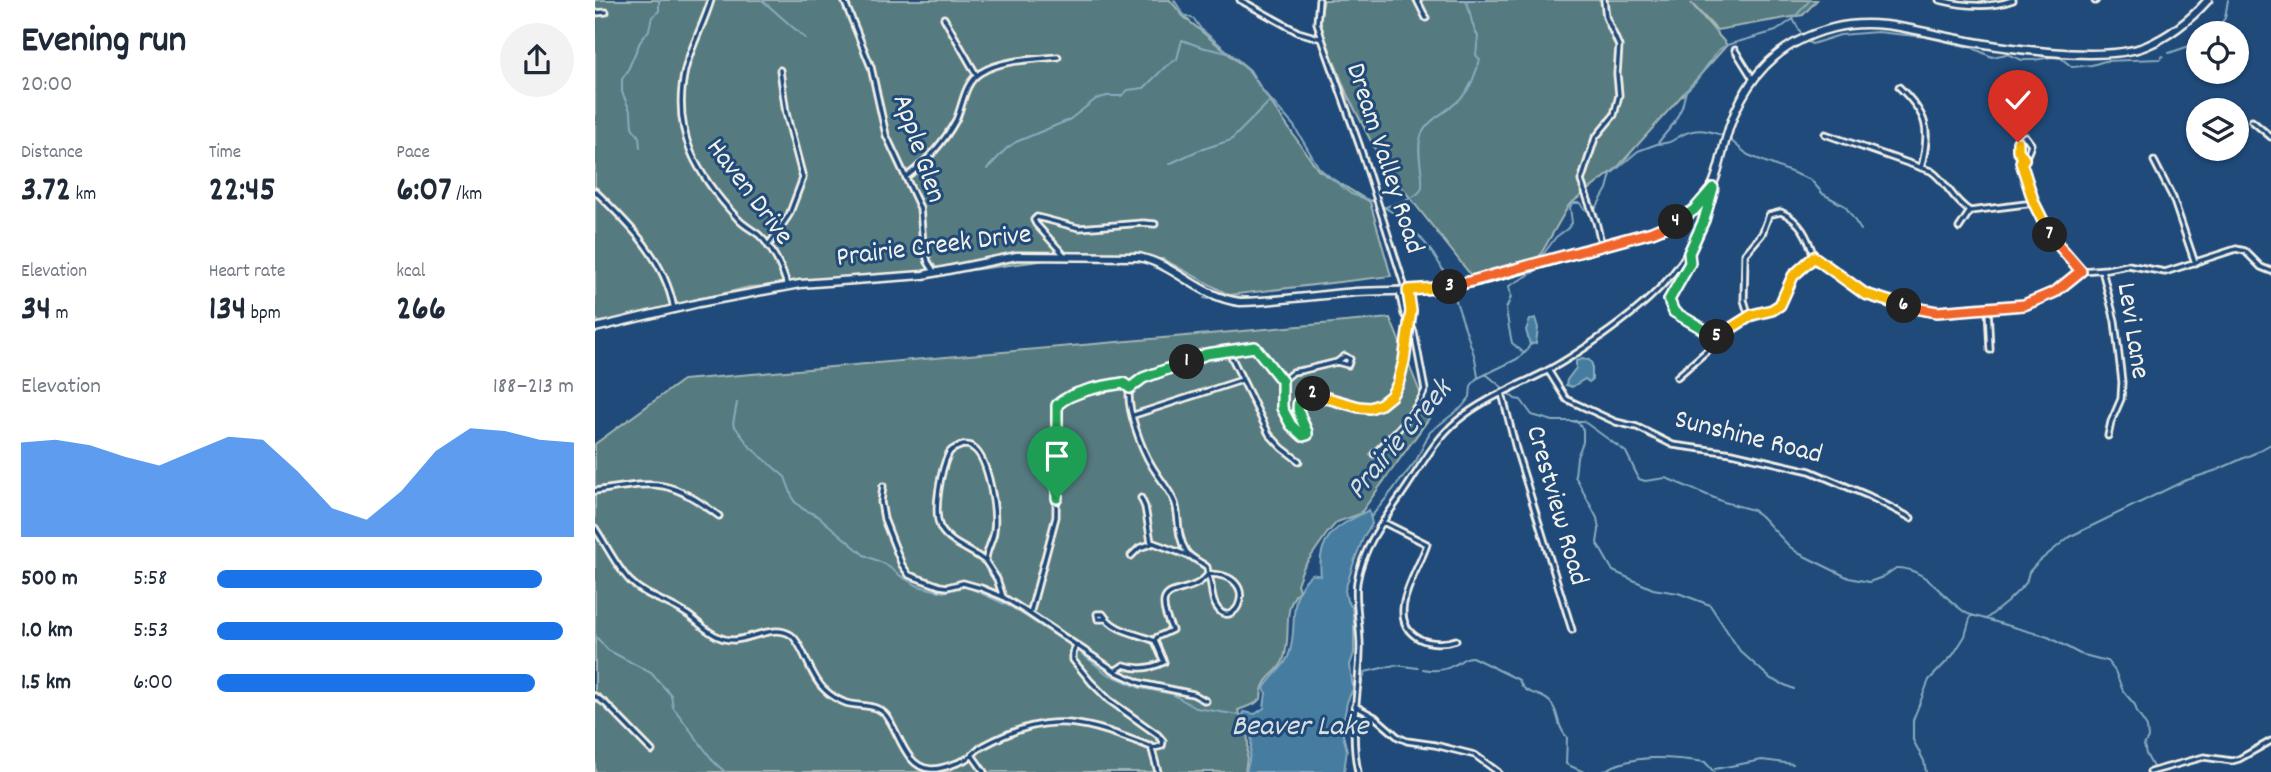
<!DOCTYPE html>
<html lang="en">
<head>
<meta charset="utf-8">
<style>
	:root { --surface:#fff; --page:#f2f2f3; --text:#1f2937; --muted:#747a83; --accent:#1a73e8 }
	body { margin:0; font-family:Dekko,sans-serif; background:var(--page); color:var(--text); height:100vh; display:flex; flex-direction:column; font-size:26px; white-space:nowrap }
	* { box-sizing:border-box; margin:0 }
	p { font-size:23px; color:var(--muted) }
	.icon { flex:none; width:38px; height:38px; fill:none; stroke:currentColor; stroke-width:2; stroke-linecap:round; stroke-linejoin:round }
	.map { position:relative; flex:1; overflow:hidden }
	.details { display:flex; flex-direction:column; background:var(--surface); width:595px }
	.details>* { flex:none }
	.tools { position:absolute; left:1591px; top:21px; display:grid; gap:14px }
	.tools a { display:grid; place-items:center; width:63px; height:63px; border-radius:50%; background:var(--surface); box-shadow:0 2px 5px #0004; font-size:35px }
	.pin { position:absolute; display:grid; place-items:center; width:60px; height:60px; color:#fff; margin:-72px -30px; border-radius:50% 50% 50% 0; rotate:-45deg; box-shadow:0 0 7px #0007 }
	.pin .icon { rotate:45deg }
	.km { position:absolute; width:35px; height:35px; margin:-18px; border-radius:50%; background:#222; color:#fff; font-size:19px; line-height:35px; text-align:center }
	.round { display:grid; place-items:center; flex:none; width:74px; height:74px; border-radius:37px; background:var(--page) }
	.headline { display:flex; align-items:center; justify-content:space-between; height:119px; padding:0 21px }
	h1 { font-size:38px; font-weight:800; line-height:52px }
	.figures { display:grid; grid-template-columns:repeat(3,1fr); gap:10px; height:119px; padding:7px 21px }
	.figures div { display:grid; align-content:center }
	.figures b { font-size:35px; font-weight:800 }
	.figures small { font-size:19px; font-weight:400 }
	.figures p { font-size:19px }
	.chart { height:196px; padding:14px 21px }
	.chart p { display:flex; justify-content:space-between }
	.chart svg { width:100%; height:126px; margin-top:7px; fill:var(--accent); opacity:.7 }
	ul { padding:0 21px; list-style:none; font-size:23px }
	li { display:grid; grid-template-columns:112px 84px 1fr; align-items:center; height:52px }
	li i { height:18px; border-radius:9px; background:var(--accent) }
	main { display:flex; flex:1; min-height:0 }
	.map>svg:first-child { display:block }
	.green { fill:#557a80; stroke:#a4b6b4; stroke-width:2 }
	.water { fill:#447ca0; stroke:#8aabbd; stroke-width:2 }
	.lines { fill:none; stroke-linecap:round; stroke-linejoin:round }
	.stream { stroke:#8aabbd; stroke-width:2 }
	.street-casing { stroke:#f4f1e8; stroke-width:9 }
	.secondary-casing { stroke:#f4f1e8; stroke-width:11 }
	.street { stroke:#1f4a7a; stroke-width:3.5 }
	.secondary { stroke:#1f4a7a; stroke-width:6 }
	.split-1-casing { stroke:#fff; stroke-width:14 }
	.split-2-casing { stroke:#fff; stroke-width:14 }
	.split-3-casing { stroke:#fff; stroke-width:14 }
	.split-4-casing { stroke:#fff; stroke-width:14 }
	.split-5-casing { stroke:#fff; stroke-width:14 }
	.split-6-casing { stroke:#fff; stroke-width:14 }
	.split-7-casing { stroke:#fff; stroke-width:14 }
	.split-8-casing { stroke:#fff; stroke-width:14 }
	.split-1 { stroke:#22a559; stroke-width:9 }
	.split-2 { stroke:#22a559; stroke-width:9 }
	.split-3 { stroke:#f5b400; stroke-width:9 }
	.split-4 { stroke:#f0652b; stroke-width:9 }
	.split-5 { stroke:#22a559; stroke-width:9 }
	.split-6 { stroke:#f5b400; stroke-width:9 }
	.split-7 { stroke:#f0652b; stroke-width:9 }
	.split-8 { stroke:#f5b400; stroke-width:9 }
	.labels { text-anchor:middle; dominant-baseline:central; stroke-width:6; stroke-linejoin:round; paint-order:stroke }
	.street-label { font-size:28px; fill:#f4f1e8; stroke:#1f4a7a }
	.water-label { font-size:30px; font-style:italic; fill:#dadfdd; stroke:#1f4a7a }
</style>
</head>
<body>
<main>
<section class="details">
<div class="headline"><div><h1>Evening run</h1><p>20:00</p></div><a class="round"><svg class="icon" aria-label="share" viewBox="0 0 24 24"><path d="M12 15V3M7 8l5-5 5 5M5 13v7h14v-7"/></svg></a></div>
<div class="figures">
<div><p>Distance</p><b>3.72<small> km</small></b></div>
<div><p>Time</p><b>22:45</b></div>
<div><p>Pace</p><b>6:07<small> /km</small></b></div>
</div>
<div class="figures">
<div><p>Elevation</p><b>34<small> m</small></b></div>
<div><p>Heart rate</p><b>134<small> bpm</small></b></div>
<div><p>kcal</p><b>266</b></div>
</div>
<div class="chart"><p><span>Elevation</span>188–213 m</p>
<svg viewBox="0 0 160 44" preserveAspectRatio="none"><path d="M0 44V11L10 10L20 12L30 16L40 19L50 14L60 9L70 10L80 21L90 34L100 38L110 28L120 14L130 6L140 7L150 10L160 11V44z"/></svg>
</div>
<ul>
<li><b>500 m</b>5:58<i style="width:91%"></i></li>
<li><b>1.0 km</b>5:53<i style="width:97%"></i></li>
<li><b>1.5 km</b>6:00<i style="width:89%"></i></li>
</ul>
</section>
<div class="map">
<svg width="1676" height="772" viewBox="0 0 1676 772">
	<rect width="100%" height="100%" fill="#1f4a7a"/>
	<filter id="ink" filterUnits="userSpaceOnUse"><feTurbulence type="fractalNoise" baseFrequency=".0143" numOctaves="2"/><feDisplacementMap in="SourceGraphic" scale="14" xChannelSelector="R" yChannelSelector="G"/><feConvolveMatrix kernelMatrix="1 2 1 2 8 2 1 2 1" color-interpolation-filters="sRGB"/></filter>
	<g filter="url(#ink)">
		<path class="green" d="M0 0H575L588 16 654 71 723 170 775 202 796 276 634 295 568 259 467 258 339 275 154 287 6 324 0 318Z
			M729 0H1222L1208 15 1122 30 1096 3 1132 45 1022 168 974 205 943 259 879 279 786 161 752 94 724 23Z
			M795 318 835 417 765 514 742 522 733 532 708 568 702 584 704 590C686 611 697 633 689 658 683 677 667 673 666 699L659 704 643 710C656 734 654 745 650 772H0V444L88 380Z"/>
		<path class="water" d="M940 318 943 328 941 343 935 345 931 330 935 320Z
			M987 359 994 360 997 364V380L994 382 990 379 977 387 971 385 972 380 981 368V361Z
			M774 510 777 524 769 536 759 562 750 590 752 601 757 607 759 625V653L755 665 758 689 752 702 747 731 752 750 749 772H651C656 755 658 739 656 721L648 715 649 712 660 714 669 708 671 693 669 688C676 677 688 668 693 657 705 628 689 598 717 574L726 576C721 535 743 526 774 510Z"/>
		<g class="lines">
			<path class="stream" d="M167 0 210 38
				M579 0 589 15 599 19 606 29 655 70 667 90 699 126 724 168 756 194 780 202
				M1198 19 1207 35
				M1619 33 1630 18 1633 0
				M1211 41 1217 44 1245 35 1282 32 1331 37 1378 48 1397 57 1412 54 1427 60H1439L1457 57 1466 58 1477 67 1497 65 1510 61 1565 59 1568 56
				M1574 53 1603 43
				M1134 139 1153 155 1216 180 1228 194 1250 206 1266 230
				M1062 144C1079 143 1076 140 1089 134 1103 127 1115 131 1129 136
				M45 148 44 137 37 127 36 113 27 92V79L32 72 45 42 54 30 57 17 64 11V0
				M574 164 602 151 636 140 674 102
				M392 169 412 148 421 142 474 120 501 99 512 96H526L533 90 549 88 570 67 582 59 587 40 606 47 633 53
				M785 205C817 221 839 251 855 283L812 286
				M791 207C801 203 820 199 826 190 831 181 820 152 826 136 832 119 853 112 865 99 876 89 880 74 885 60L881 55 883 36C876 27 876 12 871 0
				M998 209 1001 208 1012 189 1016 174 1043 151 1062 144 1079 123 1087 107 1091 91 1101 81 1123 50 1132 45 1181 31 1198 19 1215 0
				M944 260 961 237 972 229 977 223 975 207 978 203H985L988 208 993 211
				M790 288 807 286
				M857 289 880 358 883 377
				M636 296 668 298 770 288
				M609 298 625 301
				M930 353 936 343
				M891 374 909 389
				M913 393 920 399 926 400 937 415 958 421H977L984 423 988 430V442L982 457 980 476 1002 518 1004 530 1002 543 1018 571 1058 589 1083 593 1115 605 1145 651 1176 679 1199 689
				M142 403 138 424 156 448 190 477 199 501 208 509 223 516 269 555 290 564 307 577 323 586 348 592 369 587
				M977 421H988L1031 452 1044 479 1050 481 1071 478 1129 502 1158 510 1166 516 1194 546 1203 553 1254 578 1274 582 1288 577 1301 568C1332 567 1348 600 1373 614L1453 637 1485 654 1512 661 1520 671 1528 691 1540 705 1542 712 1552 727 1553 738 1549 745 1551 754 1559 769
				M776 517 821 461 835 432 867 407 875 397 876 386 881 379 922 359 929 353 917 343 914 328 911 309 916 297 914 286 939 272 941 267
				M375 588 416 607 478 647
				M1391 619 1412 602 1431 583 1434 572 1442 563 1474 537 1589 481 1622 470 1660 453 1676 444
				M0 632 1 637 13 650 56 673 76 695 78 707 119 762 130 772
				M482 650 511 673 545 688 577 694 601 708 650 716
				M828 669C838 671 848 671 857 666 866 663 867 657 877 657L924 680C930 697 945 691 955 702 965 712 961 727 972 737L971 764 989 772
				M765 691 770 672 800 665 823 668
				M1120 769 1167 760 1198 764
				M1007 772C1038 753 1075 757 1110 762L1119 772
				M1331 772 1329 761 1318 740V720L1334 680 1358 655 1370 636 1376 615"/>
			<g class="street-casing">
				<path id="street" d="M116 0C109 24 96 46 90 70 76 133 102 175 143 219 149 226 157 229 164 235 177 247 188 269 192 286
					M249 0 276 67 291 135 325 208 328 243 333 262 340 273
					M645 0 703 32 727 39
					M724 0 722 23 727 39 765 147 811 291
					M822 0 831 18
					M1344 0C1368 6 1396 8 1418 0
					M1500 1 1501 0
					M0 13 11 12
					M349 18 381 74
					M1140 50 1158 79
					M1304 87C1333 115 1336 129 1326 168
					M1657 121 1676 137
					M1230 134 1336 171C1352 182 1357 200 1375 211L1439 203
					M1429 159 1423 150V142L1430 136 1436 144C1434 152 1432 156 1426 162L1439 203 1454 234 1486 271
					M1559 161 1578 198 1600 263
					M311 177C331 162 349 142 361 120 368 105 369 83 385 73 405 60 439 59 463 57
					M0 191C35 225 70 259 79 309
					M1364 228 1375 211
					M173 246 194 215 208 178 191 113 185 70
					M1007 246 1001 222 986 181 1000 138 1019 115 1024 95 1022 74 1024 46 1011 17 1009 0
					M469 255 441 224 439 220 442 217 484 228 548 223 560 224
					M1094 255 1095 263 1074 300 1079 312 1122 337
					M1219 257 1270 294 1329 311 1342 312 1429 305 1460 292 1486 271 1512 269 1533 265 1570 272 1641 249 1650 251 1666 267 1676 271
					M1507 270 1520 321 1527 382 1526 399 1516 422 1513 436
					M1393 308 1395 350
					M1157 315 1152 310 1149 300 1150 254 1167 234 1174 215 1186 212C1206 221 1213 237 1219 257
					M633 350 674 434 687 448 704 461
					M953 370 971 399 1021 422 1042 427 1078 445 1137 453 1215 471 1274 496 1316 518
					M1082 377 1114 349 1122 337 1157 315 1176 310 1185 305 1198 276 1219 257
					M687 381 698 372 709 370 742 362 753 365 755 359 750 356 742 362
					M535 388 548 378 611 354 660 347 687 381V408L696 425 708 436 712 435V432C707 419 698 408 707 396 726 390 746 405 765 407 807 413 810 356 813 328 813 322 816 318 816 312 816 305 813 298 813 290
					M535 388C530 406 547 450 557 466 564 478 575 490 580 503 585 520 581 534 591 551 596 559 605 561 612 567L613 574C594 601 551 576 577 630L562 637 560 641
					M907 393 921 449 977 630
					M539 415 647 380
					M368 445C373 445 375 445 378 448 394 458 402 513 399 531 398 542 390 551 391 562 378 550 356 545 346 529 337 514 346 468 354 453 357 448 363 447 368 445Z
					M779 454C797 436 820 414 830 390L819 332 809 314 804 291
					M288 486 286 502 289 519 307 565 314 575 345 586 352 587 368 583 386 588 408 597 435 614 523 673 545 683 598 694 611 701
					M0 491C61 482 72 477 124 516
					M546 498 550 507 556 542 594 556
					M788 522 832 544C824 571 788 617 823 638 834 644 850 644 861 640
					M0 528C12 546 21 566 35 581 51 597 72 601 90 613 102 620 111 632 124 637 128 639 135 640 139 640 157 639 179 624 196 635 209 645 214 675 229 689 235 695 243 700 251 703 264 707 281 703 291 715 304 731 310 768 336 769 345 770 370 761 376 756 380 752 382 749 388 746 457 709 489 721 559 748L567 746 568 741 563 735 514 700 496 682 478 660V654L481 645
					M536 556 544 548 556 544
					M391 562 402 579 408 597
					M613 574C670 574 638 636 621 606 615 597 618 584 613 574Z
					M435 614 461 517 462 405C477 391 504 388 524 384L529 383 535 388
					M511 619H503L502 614H508C519 632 542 633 560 641
					M520 671 529 665C543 670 555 669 569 662L560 641
					M0 696 11 704 57 751
					M760 706 780 717 803 737 812 741 840 745 880 755 903 772
					M556 746 563 772
					M377 755 389 772
					M763 772C754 729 764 693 765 651 766 629 759 602 762 582 767 550 787 522 805 497 823 472 838 441 862 421 888 399 921 387 950 372 969 362 987 350 1004 338 1060 299 1103 259 1117 190
					M1555 772 1609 757 1637 761 1644 759 1676 741"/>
			</g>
			<g class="secondary-casing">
				<path id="secondary" d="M0 328 104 303 205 284 328 275 422 256 544 257C583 266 604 297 645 302 684 301 723 295 761 292 793 290 825 292 856 287 906 278 956 260 1006 246 1036 237 1074 233 1098 211 1121 190 1123 170 1130 142 1145 84 1178 43 1238 28 1277 18 1316 29 1353 37 1400 47 1508 64 1551 46 1575 36 1596 19 1613 0"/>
			</g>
			<use href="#street" class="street"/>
			<use href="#secondary" class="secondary"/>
		</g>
	</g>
	<g class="lines" filter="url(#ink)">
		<g class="split-1-casing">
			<path id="split-1" d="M462 498V405C477 391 508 386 528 383L535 388 548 378 592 362"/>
		</g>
		<g class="split-2-casing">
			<path id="split-2" d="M592 362 611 354 660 347 687 381V408L696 425 708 436 712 435V432C707 419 698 408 707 396L718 394"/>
		</g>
		<g class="split-3-casing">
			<path id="split-3" d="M718 394 764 407 775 408 786 404 796 396 803 384 809 361 816 311 813 290 855 287"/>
		</g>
		<g class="split-4-casing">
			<path id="split-4" d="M855 287 1057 232 1081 222"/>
		</g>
		<g class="split-5-casing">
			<path id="split-5" d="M1081 222 1099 210 1118 188 1109 220 1094 253 1095 263 1074 300 1079 312 1122 337"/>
		</g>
		<g class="split-6-casing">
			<path id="split-6" d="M1122 337 1157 315 1177 310 1185 305 1198 276 1219 257 1270 294 1309 306"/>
		</g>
		<g class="split-7-casing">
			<path id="split-7" d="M1309 306 1342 312 1429 305 1460 292 1486 271 1455 235"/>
		</g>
		<g class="split-8-casing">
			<path id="split-8" d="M1423 142V150L1429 159 1426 162 1439 203 1455 235"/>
		</g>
		<use href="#split-1" class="split-1"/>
		<use href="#split-2" class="split-2"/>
		<use href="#split-3" class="split-3"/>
		<use href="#split-4" class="split-4"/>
		<use href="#split-5" class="split-5"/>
		<use href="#split-6" class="split-6"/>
		<use href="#split-7" class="split-7"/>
		<use href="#split-8" class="split-8"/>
	</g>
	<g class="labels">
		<g class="street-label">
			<text transform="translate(322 149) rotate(71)">Apple Glen</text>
			<text transform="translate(788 159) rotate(72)">Dream Valley Road</text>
			<text transform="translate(153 193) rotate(53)">Haven Drive</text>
			<text transform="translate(339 248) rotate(-7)">Prairie Creek Drive</text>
			<text transform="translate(1536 331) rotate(81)">Levi Lane</text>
			<text transform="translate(1153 439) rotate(14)">Sunshine Road</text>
			<text transform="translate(960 506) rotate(74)">Crestview Road</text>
		</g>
		<g class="water-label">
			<text transform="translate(806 441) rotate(-50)">Prairie Creek</text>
			<text x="705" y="728">Beaver Lake</text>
		</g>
	</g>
</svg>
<div class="tools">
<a><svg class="icon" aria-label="locate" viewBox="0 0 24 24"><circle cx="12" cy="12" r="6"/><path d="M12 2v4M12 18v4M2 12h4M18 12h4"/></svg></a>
<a><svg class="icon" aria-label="layers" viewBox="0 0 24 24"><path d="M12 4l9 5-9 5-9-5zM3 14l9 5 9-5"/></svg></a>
</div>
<div class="pin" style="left:462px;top:498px;background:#1e9e55"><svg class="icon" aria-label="arrive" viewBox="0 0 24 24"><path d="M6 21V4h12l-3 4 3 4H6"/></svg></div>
<div class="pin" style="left:1423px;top:142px;background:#d93025"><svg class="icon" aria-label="check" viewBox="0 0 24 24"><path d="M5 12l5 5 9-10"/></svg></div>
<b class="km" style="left:592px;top:362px">1</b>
<b class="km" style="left:718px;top:394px">2</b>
<b class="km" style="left:855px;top:287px">3</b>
<b class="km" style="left:1081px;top:222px">4</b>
<b class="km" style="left:1122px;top:337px">5</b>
<b class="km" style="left:1309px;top:306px">6</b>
<b class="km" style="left:1455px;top:235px">7</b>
</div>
</main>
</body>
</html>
